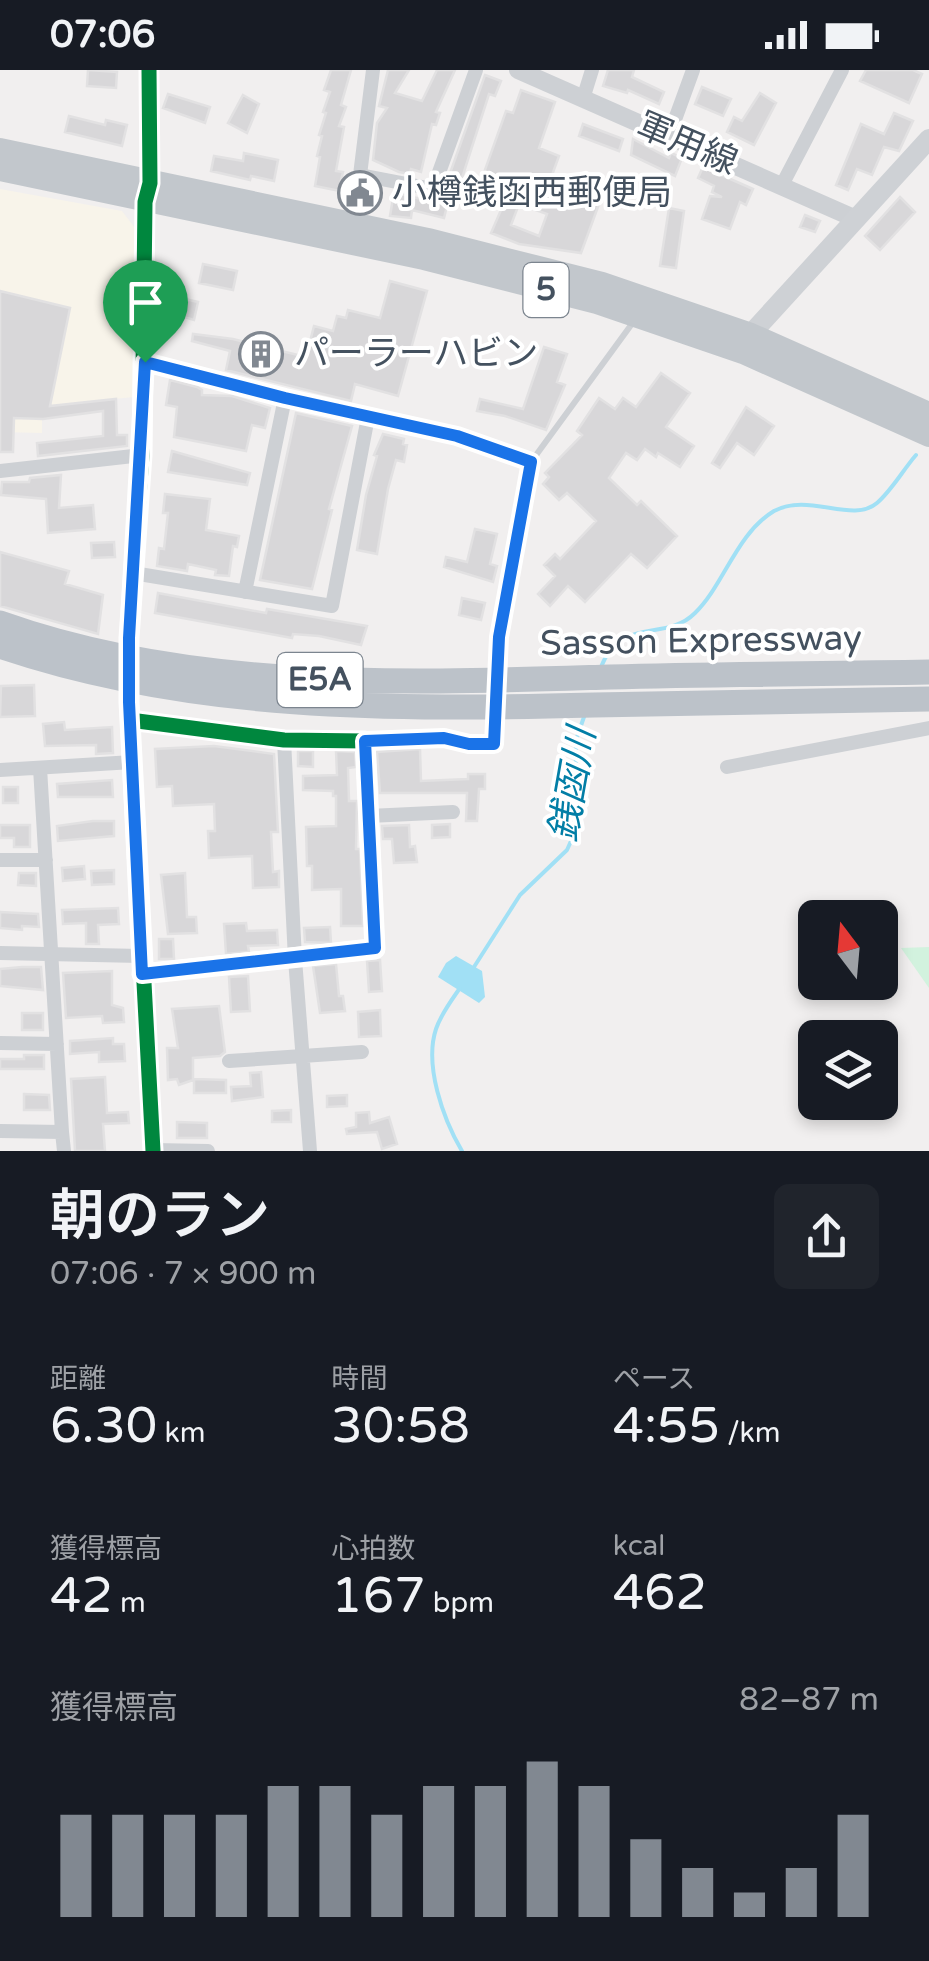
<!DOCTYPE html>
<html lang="ja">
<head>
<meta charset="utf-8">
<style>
	:root { --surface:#171b24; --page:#20242c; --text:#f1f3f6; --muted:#9ea1a6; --accent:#818891 }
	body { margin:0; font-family:"Varela Round","Noto Sans JP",sans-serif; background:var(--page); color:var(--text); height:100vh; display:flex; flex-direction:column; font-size:38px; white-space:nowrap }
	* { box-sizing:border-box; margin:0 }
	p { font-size:32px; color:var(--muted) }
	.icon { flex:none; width:55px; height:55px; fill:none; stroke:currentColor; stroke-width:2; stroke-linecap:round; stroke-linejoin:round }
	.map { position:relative; height:1081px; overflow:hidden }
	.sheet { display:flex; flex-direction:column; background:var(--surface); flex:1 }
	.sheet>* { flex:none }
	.needle { width:65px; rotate:344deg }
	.controls { position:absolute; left:798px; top:830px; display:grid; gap:20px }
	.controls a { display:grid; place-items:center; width:100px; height:100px; border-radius:15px; background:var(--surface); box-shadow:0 5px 15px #0003; font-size:50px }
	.pin { position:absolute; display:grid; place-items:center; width:85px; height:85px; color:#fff; margin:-102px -42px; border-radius:50% 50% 50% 0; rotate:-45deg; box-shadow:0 0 10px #0007 }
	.pin .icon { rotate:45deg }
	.round { display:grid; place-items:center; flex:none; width:105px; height:105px; border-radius:15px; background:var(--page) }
	.headline { display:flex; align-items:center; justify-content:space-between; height:170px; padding:0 50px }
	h1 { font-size:55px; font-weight:600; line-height:75px }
	.stats { display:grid; grid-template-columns:repeat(3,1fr); gap:15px; height:170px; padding:10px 50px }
	.stats div { display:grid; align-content:center }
	.stats b { font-size:50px; font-weight:600 }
	.stats small { font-size:28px; font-weight:400 }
	.stats p { font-size:28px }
	.chart { height:280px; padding:20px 50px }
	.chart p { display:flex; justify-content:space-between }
	.chart svg { width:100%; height:180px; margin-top:10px; stroke:var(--accent); stroke-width:6 }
	.status { display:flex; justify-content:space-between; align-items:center; height:70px; padding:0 50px; background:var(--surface); direction:ltr }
	.status svg { height:28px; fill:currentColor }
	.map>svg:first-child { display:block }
	.commercial { fill:#f8f4ea }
	.green { fill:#d2f2de }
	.water { fill:#a1e0f5 }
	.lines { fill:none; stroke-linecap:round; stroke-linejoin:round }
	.stream { stroke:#a1e0f5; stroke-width:4 }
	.building { fill:#d8d7d9; stroke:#e2e1e2; stroke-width:2.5; fill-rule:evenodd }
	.service { stroke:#cdd0d4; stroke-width:6 }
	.minor { stroke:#cdd0d4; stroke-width:14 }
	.tertiary { stroke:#cdd0d4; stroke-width:18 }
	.secondary { stroke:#ced1d5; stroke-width:20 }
	.trunk { stroke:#c2c7cc; stroke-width:22 }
	.motorway { stroke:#bcc2c9; stroke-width:25 }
	.cycleway-casing { stroke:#fff; stroke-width:21 }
	.cycleway { stroke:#00873e; stroke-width:15 }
	.route-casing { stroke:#fff; stroke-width:20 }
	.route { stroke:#1a73e8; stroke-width:12 }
	.labels { text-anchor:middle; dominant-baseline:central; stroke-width:8; stroke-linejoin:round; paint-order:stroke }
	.shield { fill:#fff; stroke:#7c858f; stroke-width:2.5 }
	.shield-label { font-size:32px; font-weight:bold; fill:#44515f }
	.street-label { font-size:35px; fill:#44515f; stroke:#fff }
	.poi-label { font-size:35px; fill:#44515f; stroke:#fff; text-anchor:start }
	.water-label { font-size:38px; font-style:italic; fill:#027ea6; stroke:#fff }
</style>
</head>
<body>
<div class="status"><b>07:06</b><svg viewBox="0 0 49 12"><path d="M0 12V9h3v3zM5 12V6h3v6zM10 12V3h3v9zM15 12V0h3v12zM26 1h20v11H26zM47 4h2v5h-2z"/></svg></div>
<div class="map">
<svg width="929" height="1081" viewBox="0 0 929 1081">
	<rect width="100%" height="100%" fill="#f1efef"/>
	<path class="commercial" d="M0 119 122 141 135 158 134 327 42 336V363L0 362Z"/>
	<path class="green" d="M929 877V918L901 878Z"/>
	<path class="water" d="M456 886 482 901 485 927 479 933 438 907 446 893Z"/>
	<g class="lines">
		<path class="stream" d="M601 597C622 545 665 573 695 543 724 515 736 464 774 441 809 422 852 454 877 433 892 420 903 400 916 385
			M474 897 520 825 567 780 575 762 576 670 585 644
			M460 918C451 931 441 944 436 959 424 995 443 1049 462 1081"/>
	</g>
	<path class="building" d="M88 0 117 2 116 18 87 16Z
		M331 0H351L341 35 346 37 339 56 344 57 336 101 343 102 341 110 372 118 368 134 348 130 350 123 315 116 320 87 317 86 322 66 319 65 326 43 323 42 330 22 324 20Z
		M388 0H409L395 23 422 31 437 0H455L436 42 440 43 436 55 432 54 421 102 411 99 410 104 399 102 373 90 377 53 387 38 379 36Z
		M608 0H634L632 7 664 22 659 34 628 20 627 23 603 16Z
		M866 0H913L922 4 909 33 860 11Z
		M485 5 501 11 495 26 489 24 462 108 480 114 506 41 513 43 521 20 555 32 539 78 559 86 551 108 602 126 581 183 519 174 491 163 501 140 462 126 450 124 444 148 412 140 411 148 390 146 394 122 436 133 443 123ZM519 134 547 144 539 166 511 155Z
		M702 17 731 29 723 46 695 34Z
		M760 23 776 33 754 75 727 62 734 47 742 51Z
		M168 24 210 37 205 53 163 38Z
		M243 25 259 34 247 63 228 53Z
		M894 43 913 51 899 81 884 77 872 105 857 99 848 120 836 115 861 54 884 64Z
		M69 46 105 55 106 50 127 55 122 76 65 62Z
		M583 54 623 69 619 81 579 66Z
		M633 69 669 88 671 83 682 88 675 106 631 85Z
		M244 83 278 90 274 111 251 106 250 110 211 101 214 86 243 91Z
		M703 97 753 119 746 135 740 132 730 159 702 149 710 126 722 127 712 122 714 116 698 108Z
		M900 127 915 142 880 180 865 166Z
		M669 138 684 141 676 198 660 196Z
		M805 145 820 151 815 162 800 157Z
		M203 194 237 201 233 220 199 213Z
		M390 211 427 221 398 326 355 314 351 331 226 300 230 281 192 271 193 264 233 269 306 287 314 256 333 261 337 246 346 248 348 240 380 248Z
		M0 221 70 238 50 336 116 329 117 365H127V376L38 386 37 373 103 366V341L43 349 14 348 13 382H0Z
		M177 227 198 232 194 250 173 244Z
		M544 277 567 284 557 312 565 315 546 360 505 346 477 341 480 329 523 339Z
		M661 303 690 323 666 357 694 376 680 397 658 383 656 387 645 379 637 390 626 383 609 408 637 435 641 431 677 466 647 498 631 484 585 532 568 516 550 536 538 524 555 506 544 495 555 484 560 489 596 451 567 423 559 430 543 414 549 407 545 403 582 365 577 361 599 328 615 339 623 328 636 337Z
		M170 310 197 317 202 320V325L232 326 270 338 265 358 252 355 246 381 174 367 177 337 166 335Z
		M746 337 774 356 754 385 737 373 720 398 712 393Z
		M296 343 352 356 329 439 332 440 312 519 260 510Z
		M383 364 404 369 403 374 407 375 404 392 396 390 388 419 377 484 357 480 366 425 377 386 374 385Z
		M172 381 250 403 247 415 168 402Z
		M61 405 59 438 93 435 95 459 48 463 46 429 1 425 2 412H29L30 408Z
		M165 424 210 429 206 460 239 466 237 477 233 476 229 506 215 505 216 500 188 494 187 501 157 496 159 478 164 479 168 443H163Z
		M475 459 497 464 490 494 497 496 493 512 444 497 446 487 467 492Z
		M114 472 115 487 92 488 91 473Z
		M0 482 69 501 65 514 103 525 98 564 0 536Z
		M158 523 266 543 267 539 367 556 361 575 319 566 293 564 292 568 155 543Z
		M462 528 485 533 481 550 459 545Z
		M34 615 35 646 0 647 1 616Z
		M64 652 65 660 112 657 113 683 96 684V675L45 676 43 654Z
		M214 676 274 684 278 762H271L273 802 279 801V817L253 818 252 786 209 788 208 761H215L214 734 173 736 172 716 157 717 155 679Z
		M420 679 421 711 468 709V704H485V719H479L477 751H466L467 723H380L377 682Z
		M298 681H313V697L298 696Z
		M336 681 355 682 356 697 348 698 349 731H357L356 779H360L363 856H341V819L312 820V796H307L306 757 336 756V726H333V721L303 720V706L337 705Z
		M112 710 113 727H58L57 714Z
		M3 717H18V733H3Z
		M93 751H114V766L58 771 57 756Z
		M450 754V767L432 768V755Z
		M0 755H30V777H14V768H0Z
		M409 755 410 777 415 776 417 792 394 793 392 769H383L382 756Z
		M84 796 85 809 63 811 62 798Z
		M114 800V814L92 815 91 801Z
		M19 803H36V816L18 815Z
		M185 803 187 847H196L197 863 168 864 161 805Z
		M118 838 119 854 98 855 99 874H86V853L63 854 62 840Z
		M0 842 38 844 39 857 22 856V860L0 858Z
		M246 853 247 861 277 860 278 875 248 876 249 882 226 884 224 854Z
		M330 857 331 873 305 872 304 858Z
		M159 869H173L174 889H159Z
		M380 890 382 921 369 922 367 891Z
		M336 894 339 926H343L345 941 320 943 313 896Z
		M22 897H41L43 920 0 916V899Z
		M112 901V935L123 938 124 952 103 953 102 946 66 948 63 903Z
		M248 906 250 941 231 942 229 907Z
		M219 936 225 982 220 986 193 988V1010L179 1015 177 1009 168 1010 167 978H178L172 939Z
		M380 940 381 966 359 967 358 942Z
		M22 943H43V960H22Z
		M113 968V974H124L125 991 99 992V982L70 984V971Z
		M24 985H44V999H0V989H24Z
		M261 1002 263 1027 232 1031 231 1017 251 1016 250 1003Z
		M105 1007 107 1043 128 1042 129 1053 103 1054 105 1081H75L71 1009Z
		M194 1009 226 1010V1023H194Z
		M24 1024 49 1025 50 1040H24Z
		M347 1025V1036L327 1037V1026Z
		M291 1040V1052H272V1041Z
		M369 1042 370 1053 389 1047 397 1074 382 1079 377 1062 347 1064 346 1059 356 1057V1043Z
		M177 1052 207 1053V1068H177Z"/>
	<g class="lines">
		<path class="service" d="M369 347 457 366 531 392 634 251
			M497 603 499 567 531 392
			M366 671 444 668 469 674H494L495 645"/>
		<path class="minor" d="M373 0 360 105 433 119 476 0
			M583 29 592 0
			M669 66 693 0
			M782 115 842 0
			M0 401 142 385
			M133 503 332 536 368 347 145 291
			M245 522 285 328
			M130 650 284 670 365 671 375 879 142 904
			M284 670 295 889 310 1081
			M727 697 929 658
			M0 700 133 692
			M369 746 453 742
			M0 790H46
			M0 883 141 886
			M0 973 57 974
			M229 991 362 982
			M0 1061 62 1062 40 698
			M62 1062 64 1081
			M153 1080 208 1081"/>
		<path class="tertiary" d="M149 0 150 113 145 132 142 385 129 568V632L153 1081
			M518 0 856 149"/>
		<path class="secondary" d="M746 277 751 264 929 69"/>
		<path class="trunk" d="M0 79 428 169 602 213 751 264 929 343
			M0 100 424 189 597 233 743 283 929 366"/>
		<path class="motorway" d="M0 553C194 622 407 613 610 607 716 604 823 604 929 602
			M0 576C191 641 395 640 594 635 706 633 817 631 929 629"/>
		<g class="cycleway-casing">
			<path id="cycleway" d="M149 0 150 113 145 132 142 385 129 568V632L153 1081
				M130 650 284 670 365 671 375 879 142 904"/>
		</g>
		<use href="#cycleway" class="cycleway"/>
	</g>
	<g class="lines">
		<g class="route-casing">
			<path id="route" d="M145 292 285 328 457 366 531 392 499 567 494 674H469L444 668 365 671 375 878 142 904 129 632V568Z"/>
		</g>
		<use href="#route" class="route"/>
	</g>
	<defs>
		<g id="civic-ring" transform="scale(2.25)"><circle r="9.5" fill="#fff" stroke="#818891" stroke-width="1.5"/><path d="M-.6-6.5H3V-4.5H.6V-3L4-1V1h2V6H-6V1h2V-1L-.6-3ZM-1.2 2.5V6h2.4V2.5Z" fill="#818891"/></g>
		<g id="building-ring" transform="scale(2.25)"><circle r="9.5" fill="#fff" stroke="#818891" stroke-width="1.5"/><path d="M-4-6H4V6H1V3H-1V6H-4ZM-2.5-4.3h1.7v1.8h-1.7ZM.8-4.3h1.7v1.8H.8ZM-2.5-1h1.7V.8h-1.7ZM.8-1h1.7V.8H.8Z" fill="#818891"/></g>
	</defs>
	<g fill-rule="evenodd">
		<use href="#civic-ring" x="360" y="123"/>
		<use href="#building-ring" x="261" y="284"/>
	</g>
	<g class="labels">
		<g class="shield">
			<rect x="523.5" y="193" width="45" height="54" rx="8"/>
			<rect x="277.5" y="583" width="85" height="54" rx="8"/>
		</g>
		<g class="shield-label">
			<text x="546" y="220">5</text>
			<text x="320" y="610">E5A</text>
		</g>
		<g class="street-label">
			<text transform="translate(687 74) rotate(23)">軍用線</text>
			<text transform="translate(701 571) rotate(-1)">Sasson Expressway</text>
		</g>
		<g class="poi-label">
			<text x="392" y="123">小樽銭函西郵便局</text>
			<text x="294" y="284">パーラーハビン</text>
		</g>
		<g class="water-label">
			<text transform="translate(573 715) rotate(-80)">銭函川</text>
		</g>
	</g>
</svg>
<div class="controls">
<a><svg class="needle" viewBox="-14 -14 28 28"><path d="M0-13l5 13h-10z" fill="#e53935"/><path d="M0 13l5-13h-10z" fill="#9ea1a6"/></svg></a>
<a><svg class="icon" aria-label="layers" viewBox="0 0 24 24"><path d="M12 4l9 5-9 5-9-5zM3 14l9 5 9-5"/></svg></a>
</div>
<div class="pin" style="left:145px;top:292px;background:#1e9e55"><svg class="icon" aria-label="arrive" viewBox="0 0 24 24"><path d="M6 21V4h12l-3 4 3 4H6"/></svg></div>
</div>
<section class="sheet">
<div class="headline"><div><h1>朝のラン</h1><p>07:06 · 7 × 900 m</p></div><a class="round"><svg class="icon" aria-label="share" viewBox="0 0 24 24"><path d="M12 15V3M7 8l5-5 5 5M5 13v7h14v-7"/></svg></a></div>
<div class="stats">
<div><p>距離</p><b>6.30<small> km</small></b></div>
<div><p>時間</p><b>30:58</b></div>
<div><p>ペース</p><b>4:55<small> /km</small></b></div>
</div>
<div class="stats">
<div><p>獲得標高</p><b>42<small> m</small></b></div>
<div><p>心拍数</p><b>167<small> bpm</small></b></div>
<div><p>kcal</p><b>462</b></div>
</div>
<div class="chart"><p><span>獲得標高</span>82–87 m</p>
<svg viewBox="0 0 160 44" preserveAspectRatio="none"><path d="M5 44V19M15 44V19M25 44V19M35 44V19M45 44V12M55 44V12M65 44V19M75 44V12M85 44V12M95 44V6M105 44V12M115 44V25M125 44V32M135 44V38M145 44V32M155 44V19"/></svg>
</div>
</section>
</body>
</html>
